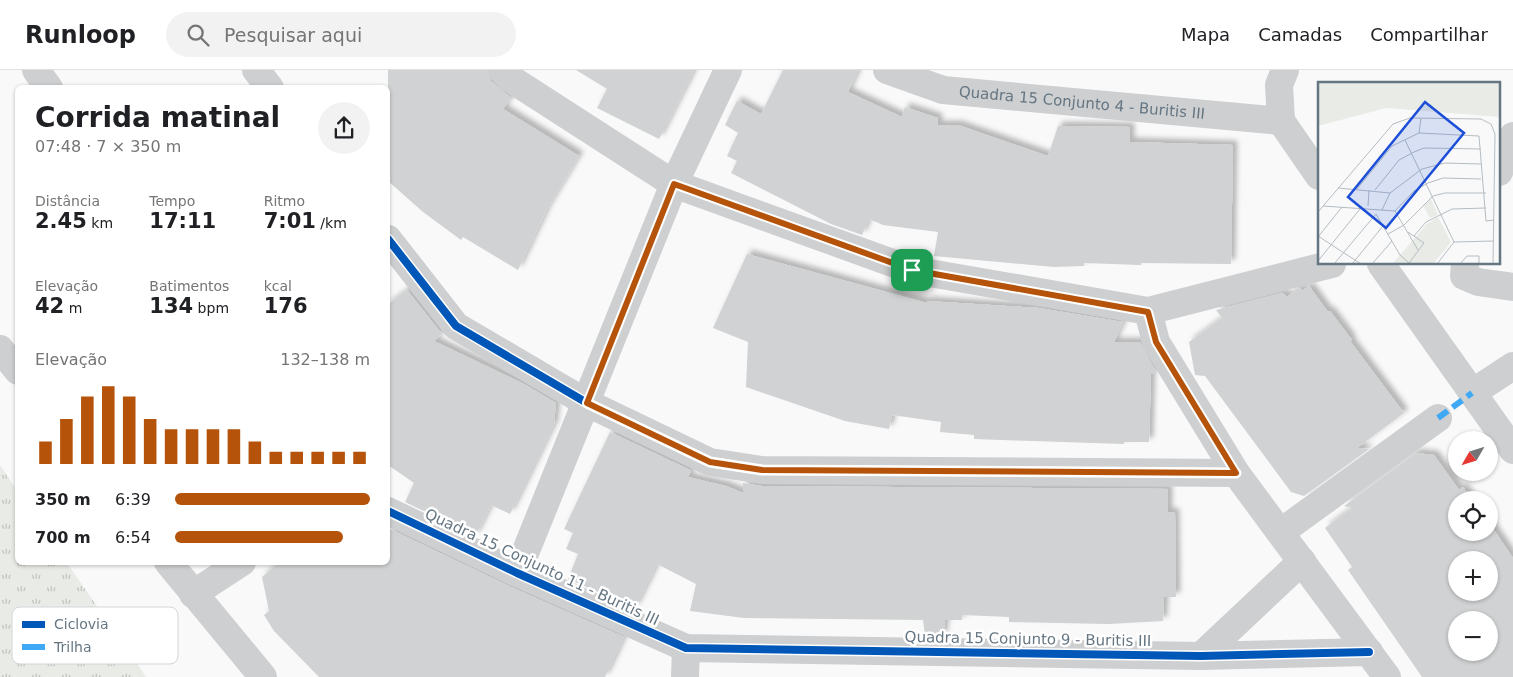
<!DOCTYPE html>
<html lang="pt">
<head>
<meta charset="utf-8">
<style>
	:root { --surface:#fff; --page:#f2f2f2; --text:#202124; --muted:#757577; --line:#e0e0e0; --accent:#b45309 }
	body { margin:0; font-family:"DejaVu Sans",sans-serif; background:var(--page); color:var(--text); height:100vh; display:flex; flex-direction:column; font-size:19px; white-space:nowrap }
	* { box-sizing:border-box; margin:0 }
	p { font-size:16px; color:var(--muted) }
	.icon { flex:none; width:28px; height:28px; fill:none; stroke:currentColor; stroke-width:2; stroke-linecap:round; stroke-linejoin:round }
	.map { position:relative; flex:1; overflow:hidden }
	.panel { position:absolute; left:15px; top:15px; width:375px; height:480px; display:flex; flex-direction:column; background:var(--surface); border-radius:8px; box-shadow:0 1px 4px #0004 }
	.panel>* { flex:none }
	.needle { width:32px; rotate:231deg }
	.buttons { position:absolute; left:1448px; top:361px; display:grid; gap:10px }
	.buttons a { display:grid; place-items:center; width:50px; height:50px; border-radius:50%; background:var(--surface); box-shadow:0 1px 4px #0004; font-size:25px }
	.pin { position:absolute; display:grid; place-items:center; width:42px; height:42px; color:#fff; margin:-21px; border-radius:10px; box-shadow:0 2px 8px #0006 }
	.round { display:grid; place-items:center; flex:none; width:52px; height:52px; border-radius:26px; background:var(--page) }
	.head { display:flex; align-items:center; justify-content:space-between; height:85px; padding:0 20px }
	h1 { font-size:28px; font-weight:600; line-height:38px }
	.figures { display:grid; grid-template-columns:repeat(3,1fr); gap:8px; height:85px; padding:5px 20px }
	.figures div { display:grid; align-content:center }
	.figures b { font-size:21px; font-weight:600 }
	.figures small { font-size:14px; font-weight:400 }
	.figures p { font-size:14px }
	.chart { height:140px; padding:10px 20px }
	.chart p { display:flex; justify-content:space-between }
	.chart svg { width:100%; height:90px; margin-top:5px; stroke:var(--accent); stroke-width:6 }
	ul { padding:0 20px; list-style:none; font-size:16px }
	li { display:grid; grid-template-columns:80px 60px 1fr; align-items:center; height:38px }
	li i { height:12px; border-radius:6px; background:var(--accent) }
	header { display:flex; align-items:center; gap:30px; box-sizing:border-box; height:70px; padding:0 25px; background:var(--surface); border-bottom:1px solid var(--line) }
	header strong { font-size:24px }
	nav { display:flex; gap:28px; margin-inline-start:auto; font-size:18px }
	.search { width:350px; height:45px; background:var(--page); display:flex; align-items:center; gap:12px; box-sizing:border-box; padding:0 18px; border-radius:28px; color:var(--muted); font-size:19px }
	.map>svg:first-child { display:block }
	.grass { fill:url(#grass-tufts) }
	.building { fill:#d0d2d3; fill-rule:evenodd; filter:url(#shadow) }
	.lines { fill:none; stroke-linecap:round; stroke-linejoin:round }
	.minor { stroke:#cecfd0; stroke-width:28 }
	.quiet { stroke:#3fa9f5; stroke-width:6; stroke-dasharray:12 6; stroke-linecap:butt }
	.cycleway-casing { stroke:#fff; stroke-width:11 }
	.cycleway { stroke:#0057b8; stroke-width:8 }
	.route-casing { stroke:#fff; stroke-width:10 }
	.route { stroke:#b45309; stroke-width:6 }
	.labels { text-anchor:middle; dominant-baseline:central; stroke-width:5; stroke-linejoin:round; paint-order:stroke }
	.street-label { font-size:15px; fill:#657683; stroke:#fff }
	.inset-road { fill:none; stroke:#b5bdc3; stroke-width:1 }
	.view { fill:#1d4ed8; fill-opacity:0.15; stroke:#1d4ed8; stroke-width:2.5 }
	.inset-edge { fill:none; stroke:#657683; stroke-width:2.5 }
	.key { fill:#fff; stroke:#d1d6da; stroke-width:1 }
	.key-label { font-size:14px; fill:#657683 }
</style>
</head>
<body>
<header>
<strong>Runloop</strong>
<div class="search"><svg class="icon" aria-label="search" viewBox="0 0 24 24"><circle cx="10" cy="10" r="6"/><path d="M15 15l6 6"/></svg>Pesquisar aqui</div>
<nav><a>Mapa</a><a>Camadas</a><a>Compartilhar</a></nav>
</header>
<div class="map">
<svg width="1513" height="607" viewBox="0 0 1513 607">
	<defs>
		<pattern id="grass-tufts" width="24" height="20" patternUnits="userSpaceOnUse" patternTransform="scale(1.25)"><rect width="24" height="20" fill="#e8ebe6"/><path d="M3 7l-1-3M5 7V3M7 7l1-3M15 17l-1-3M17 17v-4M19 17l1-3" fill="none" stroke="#c0c3c0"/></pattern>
		<filter id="shadow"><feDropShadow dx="4.5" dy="-4.5" stdDeviation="2.5" flood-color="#0004"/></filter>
	</defs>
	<rect width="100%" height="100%" fill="#f9f9f9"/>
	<path class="grass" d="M0 395 17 421 18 492 67 493 146 607H0Z"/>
	<path class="building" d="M388 0H487L491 11 511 28 503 39 579 86 547 139 518 200 463 167 461 170 423 142 388 111Z
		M576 0H694L659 69 597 38 607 19Z
		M783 0H858L848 22 902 47 905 37 938 48V55H958L1048 86 1058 56 1130 57V72L1233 75 1231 194 1141 193V195L1084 193V196L1054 197 934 186 938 162 883 155 869 149 862 165 831 154 731 103 737 91 727 86 738 63 725 55 737 31 761 44Z
		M747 184 927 233V231L1039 238 1123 252 1114 272H1140L1157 304H1151L1149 372H1124V374L974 369V365L940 362 941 352 892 345 889 359 845 351 746 317 748 272 713 258Z
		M1309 216 1328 242 1330 241 1352 270 1350 271 1404 343 1357 378 1369 379 1304 426 1291 422 1205 306 1195 305 1189 272 1222 248 1216 240 1283 223 1287 227 1297 219 1300 218 1302 221Z
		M407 220 442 264 434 271 524 314 556 333 554 354 510 444 491 435 475 466 405 432 414 413 388 395V234Z
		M610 362 688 399 691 401 688 407 726 416 743 423V413L762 416 1168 419V442L1175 443 1176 527H1164L1163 551 1109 554 1009 552V547L962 545V550H945L943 566H925L923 550 744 548 690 541 696 514 657 494 635 538 568 509 578 484 566 479 573 463 564 459Z
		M1416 383 1434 385 1459 420 1463 417 1472 430H1456V462H1489V453L1513 488V607H1422L1348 500 1352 497 1325 458 1352 438 1344 436ZM1456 490H1489V522H1456ZM1456 550H1489V582H1456Z
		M388 458 511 517 624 567 605 607H319L274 561 264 545 269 541 262 507 280 492H388Z"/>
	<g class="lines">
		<g class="minor">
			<path d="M36 0 49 18"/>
			<path d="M256 0 270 18"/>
			<path d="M502 0 511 9 674 114 912 200 1148 241 1332 194"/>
			<path id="s1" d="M887 0 943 20 1281 51"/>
			<path d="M1281 51 1319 106"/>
			<path d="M1281 51 1279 15 1285 0"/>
			<path d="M1499 102 1513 66"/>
			<path d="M388 169 456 256 587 333 710 392 762 400 1236 403"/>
			<path d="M1381 194 1513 380"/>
			<path d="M1465 194 1464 206 1478 212 1513 217"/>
			<path d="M1148 241 1156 272 1236 403 1387 607"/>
			<path d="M0 279 18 301"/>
			<path d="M1472 323 1513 296"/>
			<path d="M388 441 517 503 686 578 1201 586 1369 582"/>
			<path d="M1281 462 1438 348"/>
			<path d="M168 492 263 607"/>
			<path d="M517 503 674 114 728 0"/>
			<path d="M193 524 242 492"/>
			<path d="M1201 586 1302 491"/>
			<path d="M685 607 686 578"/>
		</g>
		<path class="quiet" d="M1438 348 1472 323"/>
		<g class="cycleway-casing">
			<path id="cycleway" d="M388 169 456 256 587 333 710 392 762 400 1236 403
				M388 441 517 503 686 578 1201 586 1369 582"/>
		</g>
		<use href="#cycleway" class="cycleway"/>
	</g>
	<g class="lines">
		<g class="route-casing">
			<path id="route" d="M674 114 912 200 1148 242 1156 272 1236 403 762 400 710 392 587 333Z"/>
		</g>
		<use href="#route" class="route"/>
	</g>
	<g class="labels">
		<g class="street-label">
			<text stroke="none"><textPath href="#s1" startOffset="199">Quadra 15 Conjunto 4 - Buritis III</textPath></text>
			<text transform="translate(542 497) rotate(25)">Quadra 15 Conjunto 11 - Buritis III</text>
			<text transform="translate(1028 569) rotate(1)">Quadra 15 Conjunto 9 - Buritis III</text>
		</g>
	</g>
	<g transform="translate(1318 12)">
		<rect width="182" height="182" fill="#f9f9f9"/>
		<path d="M0 1H182V35L68 26 0 44Z" fill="#e8ebe6"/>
		<path d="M113 117 120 133 112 136 105 123ZM120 135 133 160 115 182 75 181 109 142Z" fill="#e8ebe6"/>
		<path class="inset-road" d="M101 51 103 36M87 58 136 160M20 106 72 111M39 107 74 64 101 51 161 54 168 139 176 138M57 108 81 78 96 70 106 66 163 67M5 124 77 129M50 124 51 108M64 128 72 111 104 87 127 81 163 82M77 129 96 109 110 101 125 96 163 97M77 129 100 168M0 130 75 42 92 36 163 37 173 42 177 52 175 182M70 152 86 143 115 114 127 111H168M0 154 43 182M96 154 108 140 134 127 168 126M0 155 24 125M0 179 42 127M16 182 58 132 82 173 91 181 106 161 90 150M34 182 65 144M54 182 74 159M119 182 136 160 176 159M142 182 149 174H161V182"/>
		<path class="view" d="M107 20 146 51 68 146 30 115Z"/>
		<rect width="182" height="182" class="inset-edge"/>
	</g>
	<rect x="12" y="537" width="166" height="57" rx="8" class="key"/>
	<rect x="22" y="551" width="23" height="7" fill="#0057b8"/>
	<rect x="22" y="574" width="23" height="6" fill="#3fa9f5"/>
	<g class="key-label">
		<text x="54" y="559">Ciclovia</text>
		<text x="54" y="582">Trilha</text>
	</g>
</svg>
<div class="buttons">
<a><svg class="needle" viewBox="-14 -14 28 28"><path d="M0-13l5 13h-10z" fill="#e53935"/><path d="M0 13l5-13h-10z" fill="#757577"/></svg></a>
<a><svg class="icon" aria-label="locate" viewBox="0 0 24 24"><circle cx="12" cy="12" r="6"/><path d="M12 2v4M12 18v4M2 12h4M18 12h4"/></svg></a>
<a>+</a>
<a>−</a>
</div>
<div class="pin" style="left:912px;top:200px;background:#1e9e55"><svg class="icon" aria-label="arrive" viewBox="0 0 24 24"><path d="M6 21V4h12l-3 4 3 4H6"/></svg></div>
<section class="panel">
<div class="head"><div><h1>Corrida matinal</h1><p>07:48 · 7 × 350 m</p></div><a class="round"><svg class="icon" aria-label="share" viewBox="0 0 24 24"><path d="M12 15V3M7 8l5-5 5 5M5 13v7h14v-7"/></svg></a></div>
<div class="figures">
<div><p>Distância</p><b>2.45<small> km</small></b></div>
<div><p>Tempo</p><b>17:11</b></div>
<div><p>Ritmo</p><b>7:01<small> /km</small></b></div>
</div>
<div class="figures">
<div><p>Elevação</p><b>42<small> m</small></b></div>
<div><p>Batimentos</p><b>134<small> bpm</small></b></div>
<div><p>kcal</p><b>176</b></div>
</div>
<div class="chart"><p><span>Elevação</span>132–138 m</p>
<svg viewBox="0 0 160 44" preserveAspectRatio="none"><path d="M5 44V33M15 44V22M25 44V11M35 44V6M45 44V11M55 44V22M65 44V27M75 44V27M85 44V27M95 44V27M105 44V33M115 44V38M125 44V38M135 44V38M145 44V38M155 44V38"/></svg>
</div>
<ul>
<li><b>350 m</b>6:39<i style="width:100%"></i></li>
<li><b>700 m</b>6:54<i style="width:86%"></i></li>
</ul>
</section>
</div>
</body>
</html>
